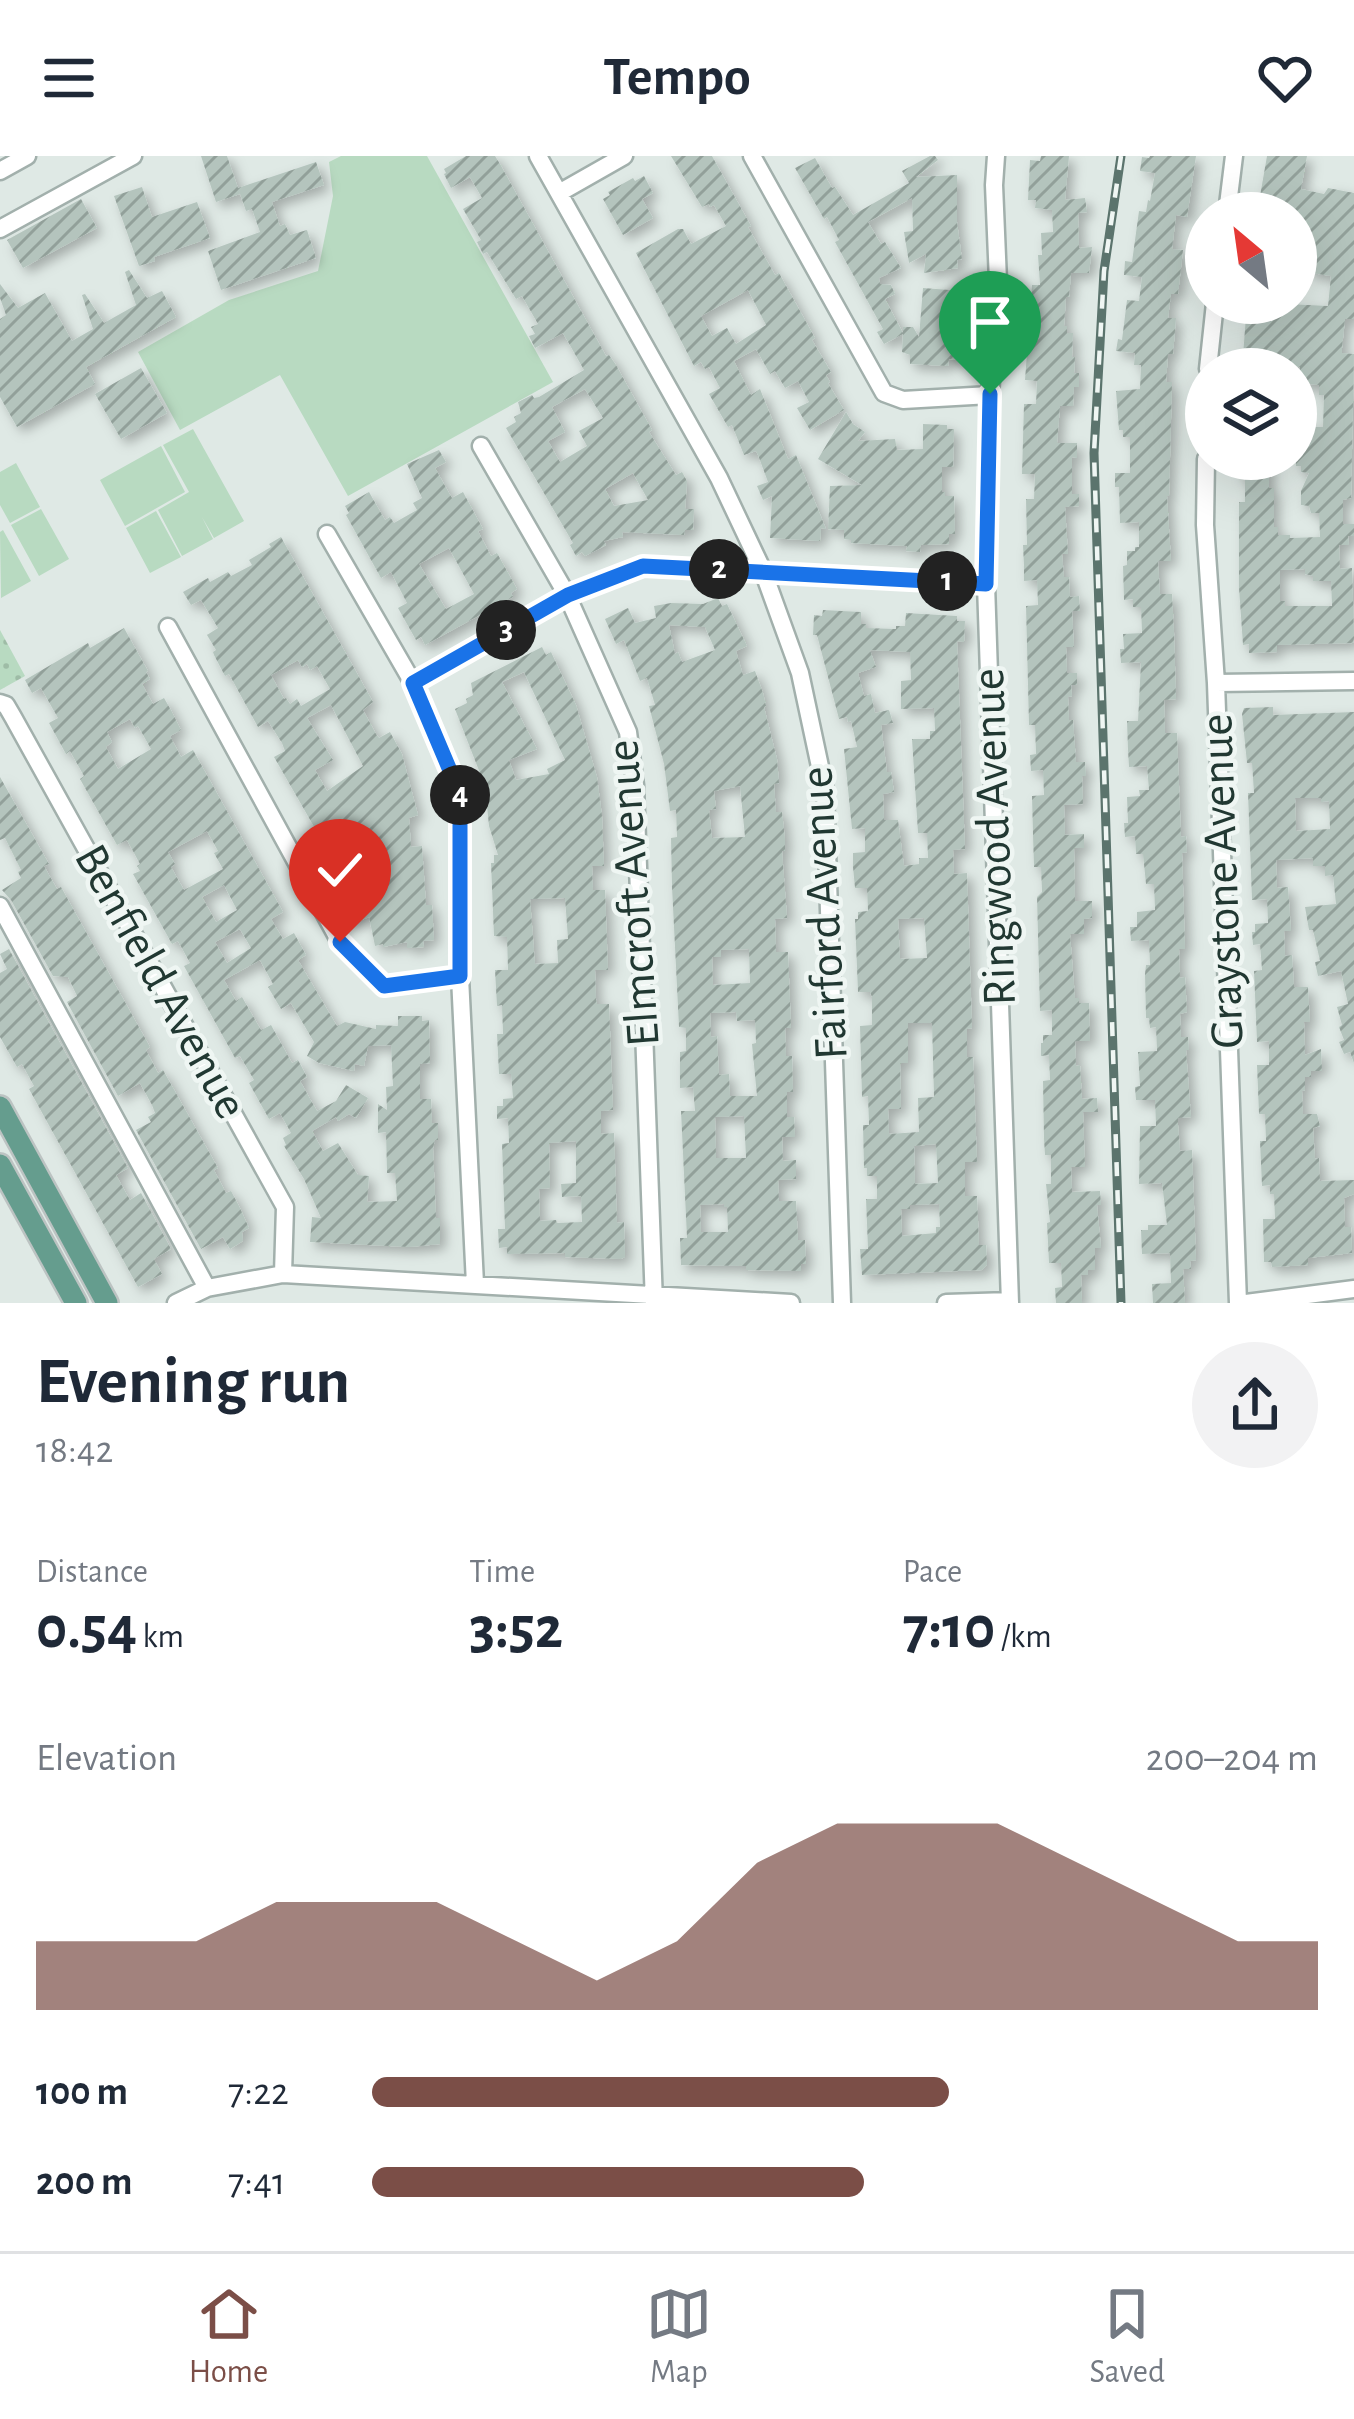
<!DOCTYPE html>
<html lang="en">
<head>
<meta charset="utf-8">
<style>
	:root { --surface:#fff; --page:#f2f2f3; --text:#1f2937; --muted:#747a83; --line:#e0e1e3; --accent:#7b4e47 }
	body { margin:0; font-family:"Alegreya Sans",sans-serif; background:var(--page); color:var(--text); height:100vh; display:flex; flex-direction:column; font-size:45px; white-space:nowrap }
	* { box-sizing:border-box; margin:0 }
	p { font-size:39px; color:var(--muted) }
	.icon { flex:none; width:66px; height:66px; fill:none; stroke:currentColor; stroke-width:2; stroke-linecap:round; stroke-linejoin:round }
	.map { position:relative; height:1147px; overflow:hidden }
	.sheet { display:flex; flex-direction:column; background:var(--surface); flex:1 }
	.sheet>* { flex:none }
	.needle { width:78px; rotate:331deg }
	.controls { position:absolute; left:1185px; top:36px; display:grid; gap:24px }
	.controls a { display:grid; place-items:center; width:132px; height:132px; border-radius:50%; background:var(--surface); box-shadow:0 12px 48px #0002; font-size:60px }
	.pin { position:absolute; display:grid; place-items:center; width:102px; height:102px; color:#fff; margin:-123px -51px; border-radius:50% 50% 50% 0; rotate:-45deg; box-shadow:0 0 12px #0007 }
	.pin .icon { rotate:45deg }
	.km { position:absolute; width:60px; height:60px; margin:-30px; border-radius:50%; background:#222; color:#fff; font-size:33px; line-height:60px; text-align:center }
	.round { display:grid; place-items:center; flex:none; width:126px; height:126px; border-radius:63px; background:var(--page) }
	.head { display:flex; align-items:center; justify-content:space-between; height:204px; padding:0 36px }
	h1 { font-size:66px; font-weight:600; line-height:90px }
	.figures { display:grid; grid-template-columns:repeat(3,1fr); gap:18px; height:204px; padding:12px 36px }
	.figures div { display:grid; align-content:center }
	.figures b { font-size:60px; font-weight:600 }
	.figures small { font-size:33px; font-weight:400 }
	.figures p { font-size:33px }
	.chart { height:336px; padding:24px 36px }
	.chart p { display:flex; justify-content:space-between }
	.chart svg { width:100%; height:216px; margin-top:12px; fill:var(--accent); opacity:.7 }
	ul { padding:0 36px; list-style:none; font-size:39px }
	li { display:grid; grid-template-columns:192px 144px 1fr; align-items:center; height:90px }
	li i { height:30px; border-radius:15px; background:var(--accent) }
	header { display:flex; justify-content:space-between; align-items:center; height:156px; padding:0 36px; background:var(--surface); font-size:54px; font-weight:600 }
	.tab-bar { display:flex; justify-content:space-around; align-items:center; height:168px; border-top:3px solid var(--line); background:var(--surface); font-size:33px; color:var(--muted) }
	.tab-bar a { display:grid; justify-items:center; gap:6px }
	.tab-bar .active { color:var(--accent) }
	.map>svg:first-child { display:block }
	.park { fill:url(#park-dots) }
	.garden { fill:#b8dac1 }
	.building { fill:url(#building-hatch); fill-rule:evenodd; filter:url(#shadow) }
	.lines { fill:none; stroke-linecap:round; stroke-linejoin:round }
	.minor-casing { stroke:#a2b0ac; stroke-width:21 }
	.major-casing { stroke:#bcc3c2; stroke-width:26 }
	.minor { stroke:#fff; stroke-width:16 }
	.major { stroke:#659d8e; stroke-width:21 }
	.rail-casing { stroke:#5b746d; stroke-width:9 }
	.rail { stroke:#eff6f3; stroke-width:4.5; stroke-dasharray:14; stroke-linecap:butt }
	.route-casing { stroke:#fff; stroke-width:24 }
	.route { stroke:#1a73e8; stroke-width:15 }
	.labels { text-anchor:middle; dominant-baseline:central; stroke-width:9; stroke-linejoin:round; paint-order:stroke }
	.street-label { font-size:48px; fill:#213832; stroke:#eff6f3 }
</style>
</head>
<body>
<header><svg class="icon" aria-label="menu" viewBox="0 0 24 24"><path d="M4 6h16M4 12h16M4 18h16"/></svg>Tempo<svg class="icon" aria-label="heart" viewBox="0 0 24 24"><path d="M12 20l-8-8c-3-5 5-10 8-4 3-6 11-1 8 4z"/></svg></header>
<div class="map">
<svg width="1354" height="1147" viewBox="0 0 1354 1147">
	<defs>
		<pattern id="park-dots" width="8" height="8" patternUnits="userSpaceOnUse" patternTransform="scale(3)"><rect width="8" height="8" fill="#b8dac1"/><path d="M2 2h.1M6 6h.1" fill="none" stroke="#9ebca6" stroke-width="1.8" stroke-linecap="round"/></pattern>
		<pattern id="building-hatch" width="6" height="6" patternUnits="userSpaceOnUse" patternTransform="scale(3)"><rect width="6" height="6" fill="#b4c4bd"/><path d="M-1 1l2-2M0 6l6-6M5 7l2-2" fill="none" stroke="#92a09a"/></pattern>
		<filter id="shadow"><feDropShadow dx="5.5" dy="5.5" stdDeviation="6" flood-color="#0004"/></filter>
	</defs>
	<rect width="100%" height="100%" fill="#dfe9e5"/>
	<path class="park" d="M0 474 25 520 0 534Z"/>
	<path class="garden" d="M341 0H427L553 226 348 340 280 219 180 274 138 196 229 144 318 115 333 40 329 6Z
		M193 273 244 365 214 382 202 361 213 383 182 400 158 354 189 336 163 289Z
		M161 290 185 336 125 370 100 324Z
		M16 307 40 351 10 367 0 349V316Z
		M41 353 69 403 39 420 11 369Z
		M156 355 181 401 150 417 126 372Z
		M3 374 31 425 1 442 0 376Z"/>
	<path class="building" d="M201 0H227L240 38 216 46Z
		M466 0H495L500 8 606 200 609 199 616 209 652 274 649 276 676 319 682 316 687 325 685 353H694L693 374H685L684 379 622 376 623 381 604 385 606 389 593 396 585 400 582 396 576 400 570 389 573 387 506 272 516 266 514 261 521 257 518 246 532 239 534 242 539 241 584 214 563 177 535 192 529 180 535 178 531 171 538 168 522 140 516 143 487 96 483 98 477 86 481 84 463 53 482 42 470 21 451 32 444 18 446 17 444 13ZM585 233 603 262 579 275 587 290 560 306 548 285 565 276 552 251ZM633 317 648 344 614 350 605 333Z
		M671 0H712L751 70 748 71 775 119 779 117 815 182 812 184 831 216 826 219 830 226 828 227 844 254 810 274 797 252 809 246 798 225 785 232 775 215 770 218 756 193 734 205 751 239 760 233 788 303 796 299 826 373 821 372 820 385 770 382 772 340 763 344 757 330 768 326 758 299 756 295 744 299 732 269 728 271 709 238 720 232 709 211 705 213 701 206 694 210 636 97 678 73H683L691 88 726 70 714 49 710 51 709 48 702 51ZM748 134 766 169 736 188 727 172 712 180 701 160Z
		M930 0H935L938 4 916 21 957 19V66L962 103 957 104 958 112 924 117 926 98 909 107 904 76 913 75 912 42 868 66 881 88 885 86 901 112 879 122 880 128 891 129 895 138 885 143 903 177V171H913L919 181 923 132 950 134V139L961 140 957 184H959L958 204 949 203 948 210 910 208V199L902 196 903 178 884 188 877 176 883 173 835 86 839 84 827 61 824 63 795 12 815 2 832 32 835 31 853 59 909 27 902 15Z
		M1041 0H1069L1065 44 1085 42 1087 56 1078 57 1079 92 1092 91 1089 117H1071L1069 141H1066L1064 170H1067V177H1073L1072 201H1075L1074 217H1079V231H1074L1073 250H1060L1057 287H1077V302L1072 301V338H1079V350L1065 351 1068 398H1062L1064 421H1069L1070 441 1079 440 1080 455H1072L1074 491H1066L1067 517H1077V529H1071L1072 540 1068 541 1069 564H1073L1076 606H1085L1086 620H1082L1083 648 1064 649 1065 679 1084 678V692H1074L1075 745H1092V762L1084 763V778H1070L1075 842H1079V847H1089L1090 885H1075L1076 910 1080 909 1082 943 1097 942 1098 956H1083L1085 1011H1071L1072 1036 1100 1035 1101 1049H1097L1101 1092H1095V1114H1088V1119H1081L1082 1147H1056L1055 1132 1062 1131 1061 1107H1049L1047 1067 1050 1066 1046 1028H1051V999H1045L1044 983 1043 925 1050 924 1049 899 1041 900V887H1043V879H1052V854L1040 855 1037 741 1042 736 1041 711H1034L1033 679 1032 640 1044 639 1043 614 1031 615 1030 599 1036 598 1035 569H1029L1026 450 1038 449 1037 424 1024 425V410L1023 389H1027L1026 343H1034L1035 318H1022L1024 248H1036L1037 225 1025 224 1032 129H1040L1038 99H1042L1041 77 1053 76 1052 54 1035 52 1036 44H1028L1030 4 1040 5Z
		M1150 0H1196L1187 61 1176 59 1172 93 1183 94 1178 138H1171L1168 162H1176L1173 198H1168L1166 226H1172L1169 340H1167L1171 405H1158L1160 438H1172L1174 476 1176 543 1164 544 1165 577H1177L1181 681 1186 680 1187 696 1182 697 1185 793H1179L1180 822 1185 821 1187 856 1180 858 1181 881H1188L1189 894H1186L1191 961 1178 962V969L1180 995 1192 994 1196 1104 1190 1105 1191 1113H1183L1185 1147H1153L1152 1128 1171 1127 1170 1097 1142 1098 1141 1074H1148V1069H1167L1162 1027 1139 1028 1140 970H1156L1155 944H1136L1135 931 1140 930 1138 896 1157 895 1156 871 1150 872 1149 862H1146L1145 818 1146 809H1150L1149 784 1131 785 1130 771H1137V756L1155 754 1154 728H1146L1143 698H1136L1135 680 1125 681 1124 667H1128L1127 641 1140 640 1139 634H1149L1147 610 1129 611 1128 594 1127 565H1138L1141 506 1121 507 1120 493H1124L1123 478 1142 477 1141 451H1133V443L1124 444 1123 410 1127 409V395H1135V391H1139V366L1120 367 1119 331H1115V317H1130V281H1123V274H1119L1116 235 1140 233 1141 209H1134L1135 197 1116 195 1118 183 1122 184 1127 144 1139 145 1142 121 1124 119 1125 105 1132 106 1139 55 1146 56 1148 44 1150 45 1155 17 1140 15 1142 1 1149 2Z
		M1267 0H1307L1301 33 1324 38 1328 32 1354 37V163H1345L1342 192V197L1354 198 1351 342 1343 344V368H1354V380H1348L1349 389H1339L1340 413 1352 412 1354 482 1353 487 1277 489V496L1249 497V488L1243 489 1239 432V346H1245V321H1238V309L1241 308V303H1269V332H1274V371H1278V379H1290V382L1320 381 1319 357H1311L1309 350 1301 349V335L1309 317 1301 316V310H1296V278H1304L1305 271H1323L1324 239H1319V229L1299 227 1300 211 1270 209V213H1242L1246 160 1266 162 1268 147 1328 150 1331 120 1312 117V115L1306 114 1307 105 1296 103V57H1260L1262 46H1259ZM1305 413V418L1313 420V425H1331L1332 450H1285V445H1280V414Z
		M316 6 324 29 272 46 280 70 285 68 290 79 307 74 316 102 221 134 208 95 260 76 252 53 246 55 238 32Z
		M644 20 653 37 642 43 653 62 623 79 603 43 610 39 608 36 633 22 635 25Z
		M142 31 152 61 197 46 210 82 154 101 155 105 139 110 114 40Z
		M81 43 97 72 23 112 7 84Z
		M129 114 147 142 162 135 176 161 86 211 95 228 17 271 0 241V163L6 159 0 142V128L18 152 45 137 72 185 93 173 82 139 85 138 104 167 136 149 125 116Z
		M141 212 167 257 121 283 95 238Z
		M846 256 853 268 865 276 858 285 895 283 897 294 923 293V268L947 269V273H954L953 311H942V336H945V340H954L955 378H949V388L921 389 920 396 906 395 907 390 851 387V384L844 383V374L828 373 830 330 862 329 818 303Z
		M439 294 446 306 435 312 449 337 452 342 463 336 483 373 478 375 491 400 497 397 517 433 511 437 513 441 425 489 421 481 416 484 398 452 407 447 391 416 381 422 346 359 349 357 345 350 369 336 385 364 390 361 394 367 417 354 413 347 422 342 407 308ZM449 392 474 438 446 453 419 408Z
		M281 381 373 546 363 554 376 578 379 582 390 576 402 598 418 659 409 662 411 691 422 690 426 749H432L434 784 423 785 424 791 407 792V786L383 791V788L375 790 369 761 352 768 345 757 356 751 342 727 363 715 348 690 341 694 339 689 328 695 274 601 285 595 282 587 268 565 258 571 229 518 225 520 214 499 213 496 216 494 207 479 218 472 201 444 191 449 183 436 208 422 210 426 228 416 231 420 252 409 249 404 271 391 269 388ZM298 504 302 511 307 508 310 514 317 510 330 533 301 550 297 543 290 548 286 542 284 543 271 519ZM331 549 363 610 327 635 315 614 333 604 307 562Z
		M718 442 722 450 727 448 747 490 736 495 743 519 755 515 763 537 766 550 764 551 777 603 779 627 774 628 776 656H782L785 683V695H782L787 762 775 763 776 796H788L791 872H785L786 900H792L793 936H787V961H794L795 981H782L783 1005 796 1004V1023L778 1024 779 1045H796L798 1084H805L806 1108H801V1115L746 1114V1110L681 1109 680 1082H687L681 955H695L693 931 680 932V896L686 895V872L679 871 672 731 671 682 677 681 676 654 670 655 664 608 649 550 655 549 647 522 640 525 624 484 616 488 605 463 628 452 635 467 656 462 654 450 671 447 703 448ZM669 469 705 471 715 494 682 506 678 496 675 498ZM740 630 745 681 712 682 709 654 716 653 714 635ZM749 793 750 827 713 829 712 801H721V794ZM736 856 737 865 755 864 756 887 752 888 757 940H730L729 918 719 919 717 880 711 881 710 857ZM744 960 746 1002H716L715 961ZM724 1048V1051H727L728 1076H701L700 1049Z
		M823 454 861 456V468H866V472L896 473V470H905L906 457 957 460V465H965L964 486 957 485 965 693 953 694 954 718 967 717 972 872 967 873V901H973L977 1006H965V1040H977L979 1089H986L987 1109 982 1114 862 1119 860 1093H868L866 1043H877V1020H867V1012H864L863 969H869L868 940 862 941 860 870 872 869V841L870 836H858L855 763H858V756L868 755 867 732H855L853 711V697L865 696V672L852 673 844 593 857 591 851 565 848 566 847 561 839 563 817 479H813L814 459 822 460ZM870 494 910 496 911 524 901 525V553L934 552 935 575H930V583H912L918 677H927L928 702H919V708L904 710 898 664H884L883 638 894 636 891 616H887L881 569 893 567 889 554 875 557 871 538 864 540 858 517 876 511ZM924 762 927 802 900 803 898 763ZM908 867H932L934 941 918 942 919 976 889 978 888 953H901L900 907H908ZM936 988 938 1027 915 1028 914 990ZM939 1048 940 1071H936V1077L902 1080 901 1053H910V1049Z
		M124 472 148 515 146 516 150 523 142 528 153 548 164 542 172 556 181 574 170 580 181 601 193 594 283 756 271 763 283 783 294 777 306 799 298 804 337 870 345 866 376 873V869L398 870V860H422V865L429 864 430 907 420 908V943H431L432 967H438V984H435L433 992 436 1062H440V1088L409 1091 310 1086 312 1061 321 1062 304 1023 284 990 286 989 283 982 291 977 280 957 269 963 249 927 254 924 240 900 235 902 184 810 190 807 178 785 172 788 133 718 140 715 137 710 140 708 127 684 117 689 80 623 84 620 70 595 66 598 49 567 58 562 41 532 32 537 25 524 88 487 90 492ZM130 563 135 572 138 570 151 593 118 613 106 591 112 586 107 576ZM207 675 218 695 214 697 223 713 184 734 171 711 175 708 168 696ZM224 729 237 754 216 766 202 741ZM240 773 251 792 227 807 215 786ZM260 804 273 828 268 831 281 853 291 847 314 886 307 900 319 907 354 915 355 908 364 910 368 890 391 889 393 930 386 931 387 954 378 948V977L386 976 387 1017H395L397 1045 367 1046 369 1020 358 1019 338 987 323 995 312 975 336 961 338 965 349 958 356 962 368 942 346 929 336 945 317 955 300 925 307 921 298 904 292 907 271 869 261 874 242 841 236 845 224 824Z
		M542 491 546 499 551 496 576 549 597 621 602 660 604 710H592L593 734H605L608 814H595L596 843 597 848H609L613 954 601 955V978L614 977 617 1067 624 1066 625 1101 621 1103 565 1101V1097L507 1098V1091L499 1092 498 1073H505L502 988 509 987 508 962 497 963V950H503V943L513 942 511 918H499L497 878H503L502 849 497 850 495 814H508L507 781 494 780 491 707H494V699H498L489 670 485 630 455 553 467 547 466 543 473 539 471 527ZM524 516 565 604 547 613 549 618 516 624 509 604 537 593 502 526ZM565 742 568 783 557 784 558 807 535 808 530 743ZM576 985V1027L561 1028 562 1041 581 1040 582 1066 557 1067 556 1064 540 1065 539 1033 550 1032 549 987Z
		M1273 551V559L1354 556V907L1350 896 1344 898 1339 886 1344 884 1339 871 1342 869 1337 851 1348 848 1341 815 1318 820 1315 806 1320 805 1313 774H1309L1305 751 1336 748 1333 719 1325 720V710H1313V702L1276 704 1277 732 1288 731 1291 775H1284L1285 800 1292 799 1294 831H1308L1310 866H1304L1305 899 1321 893 1322 915H1311V921H1305V934L1302 935 1303 958H1317L1320 970 1313 972 1315 1003 1319 1002 1320 1025 1354 1024V1038L1344 1042 1345 1071H1351L1352 1097 1308 1102V1109L1272 1111 1271 1106H1264L1263 1063H1275L1274 1038H1270V1029L1262 1030 1260 985H1266L1265 958H1259L1257 909H1269V885L1257 886 1254 815 1262 814 1260 788 1253 789 1252 776H1255V768L1268 767 1267 743 1252 744 1248 637H1254L1252 607H1247L1242 558 1244 552ZM1295 642H1321V646L1329 645 1330 673 1296 675Z
		M0 621 49 708 44 710 57 733 61 731 150 891 146 894 158 917 163 914 218 1012 214 1014 226 1037 231 1035 239 1050 249 1072 242 1076 243 1085 230 1093 223 1081 201 1093 136 974 151 966 148 961 155 957 152 949 140 927 118 940 67 846 77 840 68 821 53 820 11 744 2 734 21 722 18 716 21 714 5 682 0 684Z
		M9 793 128 1012 116 1019 130 1044 141 1037 171 1093 154 1103 162 1118 138 1131 29 933 34 930 22 908 17 911 0 881V817L7 813 0 798Z"/>
	<g class="lines">
		<g class="minor-casing">
			<path id="minor" d="M538 0 719 322 763 415 800 517 825 634 842 1147
				M752 0 884 237 903 244 990 239
				M996 0 994 29 998 125 990 239 986 428 1010 1147
				M0 15 27 0
				M559 37 624 0
				M1227 57 1234 0
				M0 73 133 0
				M1208 213 1215 147
				M481 290 567 439 628 576 635 629 654 1147
				M1206 303 1205 369 1216 527 1238 1147
				M327 378 413 527 460 637V821L475 1128
				M168 471 340 786 384 830 460 821
				M413 527 567 439 643 410 986 428
				M1216 527 1354 525
				M0 547 6 549 13 561 285 1051 283 1118
				M0 750 207 1132
				M176 1147 207 1132 283 1118 791 1147
				M946 1147 1010 1145
				M1246 1147 1354 1133"/>
		</g>
		<g class="major-casing">
			<path id="major" d="M0 951 107 1147
				M0 1009 76 1147"/>
		</g>
		<use href="#minor" class="minor"/>
		<use href="#major" class="major"/>
		<g class="rail-casing">
			<path id="rail" d="M1121 0 1104 115 1094 297 1121 1147"/>
		</g>
		<use href="#rail" class="rail"/>
	</g>
	<g class="lines">
		<g class="route-casing">
			<path id="route" d="M340 786 384 830 460 820V638L413 527 568 439 643 410 986 428 990 238"/>
		</g>
		<use href="#route" class="route"/>
	</g>
	<g class="labels">
		<g class="street-label">
			<text transform="translate(995 681) rotate(-92)">Ringwood Avenue</text>
			<text transform="translate(1223 725) rotate(-92)">Graystone Avenue</text>
			<text transform="translate(634 737) rotate(-94)">Elmcroft Avenue</text>
			<text transform="translate(825 757) rotate(-93)">Fairford Avenue</text>
			<text transform="translate(160 826) rotate(61)">Benfield Avenue</text>
		</g>
	</g>
</svg>
<div class="controls">
<a><svg class="needle" viewBox="-14 -14 28 28"><path d="M0-13l5 13h-10z" fill="#e53935"/><path d="M0 13l5-13h-10z" fill="#747a83"/></svg></a>
<a><svg class="icon" aria-label="layers" viewBox="0 0 24 24"><path d="M12 4l9 5-9 5-9-5zM3 14l9 5 9-5"/></svg></a>
</div>
<div class="pin" style="left:990px;top:238px;background:#1e9e55"><svg class="icon" aria-label="arrive" viewBox="0 0 24 24"><path d="M6 21V4h12l-3 4 3 4H6"/></svg></div>
<div class="pin" style="left:340px;top:786px;background:#d93025"><svg class="icon" aria-label="check" viewBox="0 0 24 24"><path d="M5 12l5 5 9-10"/></svg></div>
<b class="km" style="left:947px;top:425px">1</b>
<b class="km" style="left:719px;top:413px">2</b>
<b class="km" style="left:506px;top:474px">3</b>
<b class="km" style="left:460px;top:639px">4</b>
</div>
<section class="sheet">
<div class="head"><div><h1>Evening run</h1><p>18:42</p></div><a class="round"><svg class="icon" aria-label="share" viewBox="0 0 24 24"><path d="M12 15V3M7 8l5-5 5 5M5 13v7h14v-7"/></svg></a></div>
<div class="figures">
<div><p>Distance</p><b>0.54<small> km</small></b></div>
<div><p>Time</p><b>3:52</b></div>
<div><p>Pace</p><b>7:10<small> /km</small></b></div>
</div>
<div class="chart"><p><span>Elevation</span>200–204 m</p>
<svg viewBox="0 0 160 44" preserveAspectRatio="none"><path d="M0 44V30L10 30L20 30L30 22L40 22L50 22L60 30L70 38L80 30L90 14L100 6L110 6L120 6L130 14L140 22L150 30L160 30V44z"/></svg>
</div>
<ul>
<li><b>100 m</b>7:22<i style="width:61%"></i></li>
<li><b>200 m</b>7:41<i style="width:52%"></i></li>
</ul>
</section>
<nav class="tab-bar">
<a class="active"><svg class="icon" aria-label="home" viewBox="0 0 24 24"><path d="M3 11l9-7 9 7M6 9v11h12V9"/></svg>Home</a>
<a><svg class="icon" aria-label="map" viewBox="0 0 24 24"><path d="M3 6l6-2 6 2 6-2v14l-6 2-6-2-6 2zM9 4v14M15 6v14"/></svg>Map</a>
<a><svg class="icon" aria-label="saved" viewBox="0 0 24 24"><path d="M7 4h10v16l-5-4-5 4z"/></svg>Saved</a>
</nav>
</body>
</html>
